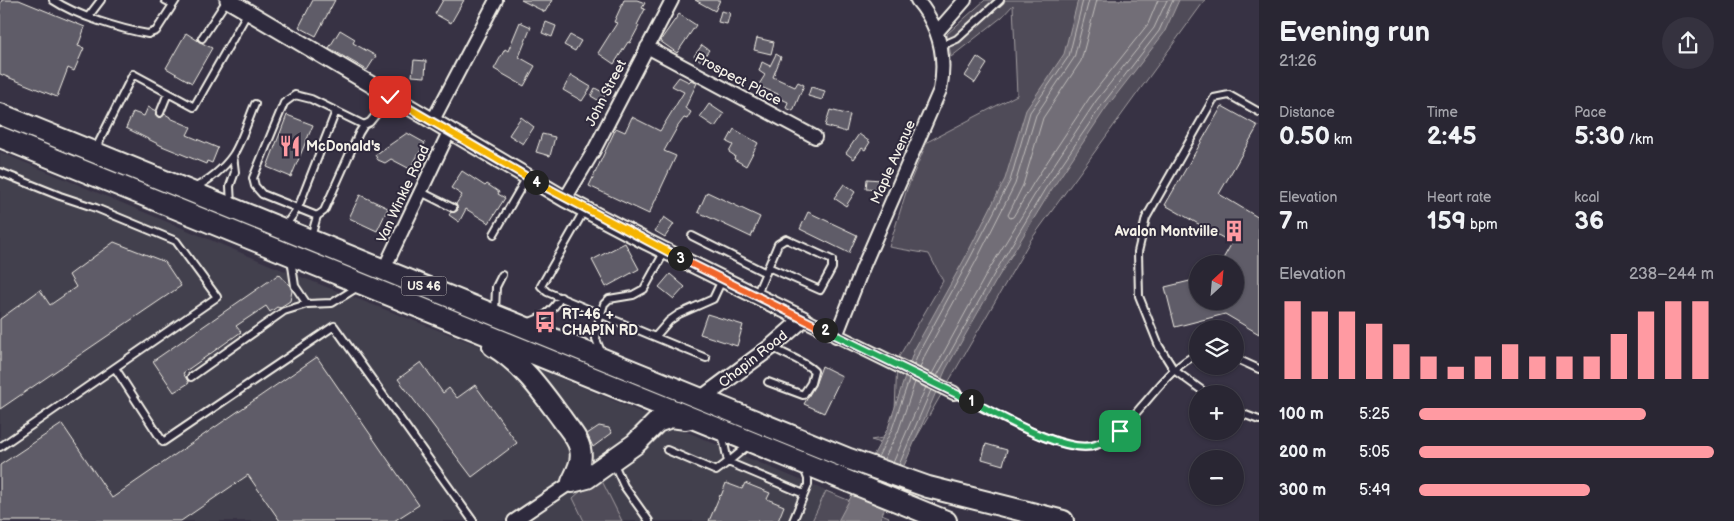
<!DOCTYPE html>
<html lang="en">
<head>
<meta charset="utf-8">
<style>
	:root { --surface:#292633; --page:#35323f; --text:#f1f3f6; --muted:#a5a5ac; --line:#45434e; --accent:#ff9aa2 }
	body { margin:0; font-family:"Balsamiq Sans",sans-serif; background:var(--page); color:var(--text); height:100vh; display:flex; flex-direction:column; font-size:19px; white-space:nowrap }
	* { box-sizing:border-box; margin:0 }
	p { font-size:16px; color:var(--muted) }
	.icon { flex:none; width:28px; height:28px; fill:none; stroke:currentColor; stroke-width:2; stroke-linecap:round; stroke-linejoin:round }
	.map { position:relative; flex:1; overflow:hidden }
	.side { display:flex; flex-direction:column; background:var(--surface); width:475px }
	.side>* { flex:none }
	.needle { width:32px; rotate:26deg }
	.buttons { position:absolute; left:1189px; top:255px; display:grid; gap:10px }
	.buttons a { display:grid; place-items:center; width:55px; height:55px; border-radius:50%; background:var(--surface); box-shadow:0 1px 4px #0004,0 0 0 1px var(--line); font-size:25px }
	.pin { position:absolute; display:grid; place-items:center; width:42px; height:42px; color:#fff; margin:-21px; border-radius:10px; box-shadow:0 2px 8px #0006 }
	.km { position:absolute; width:25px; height:25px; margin:-12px; border-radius:50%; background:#222; color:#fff; font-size:14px; line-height:25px; text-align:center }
	.round { display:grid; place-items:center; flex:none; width:52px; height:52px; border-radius:26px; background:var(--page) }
	.summary { display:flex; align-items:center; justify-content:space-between; height:85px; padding:0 20px }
	h1 { font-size:28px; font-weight:800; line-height:38px }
	.metrics { display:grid; grid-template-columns:repeat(3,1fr); gap:8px; height:85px; padding:5px 20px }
	.metrics div { display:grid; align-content:center }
	.metrics b { font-size:25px; font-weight:800 }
	.metrics small { font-size:14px; font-weight:400 }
	.metrics p { font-size:14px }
	.chart { height:140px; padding:10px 20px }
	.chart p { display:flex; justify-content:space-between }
	.chart svg { width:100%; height:90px; margin-top:5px; stroke:var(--accent); stroke-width:6 }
	ul { padding:0 20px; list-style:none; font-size:16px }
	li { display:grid; grid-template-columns:80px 60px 1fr; align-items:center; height:38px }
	li i { height:12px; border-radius:6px; background:var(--accent) }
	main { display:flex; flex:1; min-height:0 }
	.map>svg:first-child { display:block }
	.built { fill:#433f4e }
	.green { fill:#504b59; stroke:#a29ea0 }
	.water { fill:#726e77; stroke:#a6a2a4 }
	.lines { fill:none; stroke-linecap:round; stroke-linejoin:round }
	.shore { stroke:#c0bdbb; stroke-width:1 }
	.building { fill:#5f5c67; stroke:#f4f1e8 }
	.service-casing { stroke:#f4f1e8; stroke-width:10 }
	.minor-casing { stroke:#f4f1e8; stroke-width:16 }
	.tertiary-casing { stroke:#f4f1e8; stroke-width:19 }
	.trunk-casing { stroke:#f4f1e8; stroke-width:24 }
	.service { stroke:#2f2a3d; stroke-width:6 }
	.minor { stroke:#2f2a3d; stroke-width:12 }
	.tertiary { stroke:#2f2a3d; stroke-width:15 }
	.trunk { stroke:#2f2a3d; stroke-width:20 }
	.split-1-casing { stroke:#fff; stroke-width:10 }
	.split-2-casing { stroke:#fff; stroke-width:10 }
	.split-3-casing { stroke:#fff; stroke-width:10 }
	.split-4-casing { stroke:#fff; stroke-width:10 }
	.split-5-casing { stroke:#fff; stroke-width:10 }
	.split-1 { stroke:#22a559; stroke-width:6 }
	.split-2 { stroke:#22a559; stroke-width:6 }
	.split-3 { stroke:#f0652b; stroke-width:6 }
	.split-4 { stroke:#f5b400; stroke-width:6 }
	.split-5 { stroke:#f5b400; stroke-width:6 }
	.labels { text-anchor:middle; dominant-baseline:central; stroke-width:4; stroke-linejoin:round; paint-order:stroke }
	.shield { fill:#2f2a3d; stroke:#b9b5b5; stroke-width:1 }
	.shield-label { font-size:12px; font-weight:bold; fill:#f4f1e8 }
	.street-label { font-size:14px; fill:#f4f1e8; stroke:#2f2a3d }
	.poi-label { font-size:14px; font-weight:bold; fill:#f4f1e8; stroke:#2f2a3d; text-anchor:start }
</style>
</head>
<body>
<main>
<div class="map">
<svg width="1259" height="521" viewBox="0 0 1259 521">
	<rect width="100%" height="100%" fill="#373244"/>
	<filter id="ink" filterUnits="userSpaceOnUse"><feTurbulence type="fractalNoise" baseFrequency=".02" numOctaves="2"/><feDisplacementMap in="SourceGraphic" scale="10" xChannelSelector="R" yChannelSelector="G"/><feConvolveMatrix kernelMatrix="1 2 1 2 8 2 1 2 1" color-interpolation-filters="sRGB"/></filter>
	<g filter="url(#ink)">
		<path class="built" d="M0 152 280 269 542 370 826 491 812 521H622L599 475 573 498 584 521H0Z"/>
		<path class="green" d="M985 0H1205L1030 241 912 445 911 452 871 440 894 436 897 360 943 281 929 254 889 247 907 189 927 142 1017 95 1013 5 1002 17 951 57 947 34Z
			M599 475 622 521H584L573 498Z
			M826 491 889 517 887 521H812Z"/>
		<path class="water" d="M1078 0H1179L1164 33 1106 108 1050 192 997 279 946 369 907 459 879 521H838L888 428 914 350 965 258 1005 179 1026 110 1064 54Z"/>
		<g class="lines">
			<path class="shore" d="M1097 0 1081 61 1043 118 1023 185 1008 215 1010 218 1013 217 1034 182 1090 97 1148 24 1158 0
				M914 365 919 352 969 260 1010 181 1030 112 1069 56 1083 0
				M920 368 925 355 975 263 1015 184 1036 115 1074 58 1089 0
				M932 374 987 273 1040 186 1096 101 1154 28 1167 0
				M937 376 993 276 1045 189 1102 105 1159 31 1173 0
				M878 457 892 429 909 380
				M884 459 898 432 915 382
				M893 463 926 387
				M899 465 931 390"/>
		</g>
		<path class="building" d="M2 0H19L85 27 78 46 84 48 74 71 68 68 57 97 0 74V4Z
			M313 0H335L316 36 299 27Z
			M443 0H464L451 23 435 14Z
			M521 0H552L545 12Z
			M624 0H637L645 3 642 8 645 9 637 25 639 26 630 43 628 42 614 64 598 53 617 23 614 22Z
			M695 0H720L715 11Z
			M721 11 730 13 727 24 718 22Z
			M679 14 696 25 677 53 660 41Z
			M520 22 531 27 519 57 535 66 524 86 494 69 505 49 508 51Z
			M546 22 556 26 552 37 542 33Z
			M340 30 355 39 353 43 376 56 367 70 329 48Z
			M186 33 200 42 212 48 192 83 166 68Z
			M570 35 581 41 575 51 564 45Z
			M757 38 774 42 771 54 754 50Z
			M702 45 709 50 701 61 694 56Z
			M776 54 781 57 773 77 795 87 798 82 804 85 793 111 786 108 788 102 777 97 778 94 758 86 765 75 759 71 762 62 770 66Z
			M977 57 987 64 975 83 965 76Z
			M414 60 426 61 425 77 412 76Z
			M571 75 591 87 582 101 563 90Z
			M679 77 689 82 691 80 697 83 685 108 691 112 687 119 684 118 678 126 664 151 676 156 649 214 589 186 616 128 625 132 632 117 660 131 684 92 672 86Z
			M811 87 825 91 822 100 808 96Z
			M595 88 606 94 601 102 591 96Z
			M709 104 724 114 715 127 700 117Z
			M1222 106 1258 126 1219 194 1259 218V334L1225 314 1175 327 1165 287 1198 279V301H1235V264H1220L1232 243 1165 205Z
			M148 107 156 111 155 114 158 117 161 118 165 114 170 117V118L191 127 187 135 218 148 212 163 207 161 206 164 162 146 126 128 133 112 144 116Z
			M830 110 850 115 846 132 825 126Z
			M287 115 313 125 291 177 267 167Z
			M521 117 534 127 523 144 509 135Z
			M734 129 758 143 746 166 734 159 735 156 729 152 733 145 727 142Z
			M407 133 425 143 410 169 391 159 385 163 378 160 375 155Z
			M542 134 555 137 550 156 536 152Z
			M859 134 870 142 865 150 862 148 854 159 846 153Z
			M462 171 485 186 487 184 499 192 498 194 505 198 489 223 466 209 459 222 449 215 451 212H455L458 210 456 204 462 195 451 188Z
			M867 179 882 180 881 190 866 189Z
			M844 184 855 192 846 206 834 198Z
			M707 192 760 217 751 237 698 212Z
			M360 195 388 208 377 231 349 218Z
			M808 212 857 235 849 253 800 229Z
			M664 217 674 224 665 237 655 231Z
			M114 242 165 262 181 286 0 409V319L40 290 50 305 76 287 69 275Z
			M625 243 639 269 606 287 592 260Z
			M279 274 290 286 292 291 290 301 279 308 277 307 270 312 266 306 236 326 241 332 183 373 189 383 174 392 153 361Z
			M670 274 685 287 674 299 659 287Z
			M707 314 743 325 737 346 700 334Z
			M317 357 419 505 394 521H280L248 475 181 521H0V465L62 424 112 498Z
			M421 362 443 393 449 388 457 398 475 385 517 443 472 477 398 379Z
			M822 366 842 376 824 413 804 404 815 385Z
			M599 426 609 428 612 433 593 447 587 434Z
			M986 444 1007 450 1003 465 982 459Z
			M726 483 742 489 745 483 770 493 767 499 784 506 778 521H709L720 495 721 496Z"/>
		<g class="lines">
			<g class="service-casing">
				<path id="service" d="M53 0C77 16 120 29 148 34L156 31 176 0
					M165 0 173 4
					M88 17 101 0
					M202 38 227 0
					M941 46 957 39 1000 0
					M160 113 168 93
					M95 150 133 74 194 107 248 12
					M0 172 60 196 96 208 176 241 217 297 0 447
					M193 188C208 182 224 168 233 155 241 143 249 118 255 104
					M421 192 453 208
					M231 205 230 186 235 172 233 155
					M585 209 541 286 547 292 655 337 669 321 679 314 713 299 722 280
					M317 216 262 194 255 186 253 178 284 103 295 95 311 99 364 125
					M285 226 298 208 336 111
					M494 234 527 177
					M692 236 766 273
					M311 237 317 216 324 211 359 133 364 125 370 122 390 97
					M291 259 295 286 307 304 332 303 358 287
					M756 296 778 244 786 239 832 260V268L820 290 768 267
					M495 312 496 287 502 275
					M527 323C544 317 551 313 561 297
					M655 337 706 358
					M602 354 596 339 598 324 604 304 609 299 633 295 644 289 665 251
					M1235 358 1259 369
					M115 368 163 442 334 326 473 521
					M191 377 284 311 307 304
					M768 382 803 395 811 383 814 371C804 361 785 355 772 347
					M954 393C985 408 1064 456 1096 445 1115 439 1130 420 1142 406 1158 388 1175 364 1198 354
					M1207 394 1174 370 1159 346 1139 296 1138 252 1146 218 1214 98 1229 95 1259 112
					M1235 411 1259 420
					M722 433 728 462 750 444
					M667 450 716 471 728 462 804 494
					M613 462 624 486 649 521
					M793 521 808 485V479L804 468"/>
			</g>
			<g class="minor-casing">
				<path id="minor" d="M937 32 965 0
					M647 47 815 137
					M432 122 496 0
					M565 199 593 152 672 0
					M384 269 449 132
					M803 319 954 393
					M836 336 863 267 940 90C947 56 939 26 917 0
					M514 521 572 482"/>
			</g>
			<g class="tertiary-casing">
				<path id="tertiary" d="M228 0 565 199 647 242 803 319 771 347 701 399"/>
			</g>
			<g class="trunk-casing">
				<path id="trunk" d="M0 114 849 459 928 487 1063 521
					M0 137 946 521
					M493 346C523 364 542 392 562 419 568 428 578 438 580 449 583 461 577 471 572 482
					M572 482 587 478 635 444 657 422 671 417 686 419"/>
			</g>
			<use href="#service" class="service"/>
			<use href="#minor" class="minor"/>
			<use href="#tertiary" class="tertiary"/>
			<use href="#trunk" class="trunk"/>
		</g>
	</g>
	<g class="lines" filter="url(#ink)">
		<g class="split-1-casing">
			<path id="split-1" d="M971 401C999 415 1067 456 1096 445 1104 442 1112 436 1120 431"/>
		</g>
		<g class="split-2-casing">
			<path id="split-2" d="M825 330 971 401"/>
		</g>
		<g class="split-3-casing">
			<path id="split-3" d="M680 258 825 330"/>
		</g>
		<g class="split-4-casing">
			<path id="split-4" d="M536 182 680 258"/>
		</g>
		<g class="split-5-casing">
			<path id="split-5" d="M390 97 536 182"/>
		</g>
		<use href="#split-1" class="split-1"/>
		<use href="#split-2" class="split-2"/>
		<use href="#split-3" class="split-3"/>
		<use href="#split-4" class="split-4"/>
		<use href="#split-5" class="split-5"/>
	</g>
	<defs>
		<g id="restaurant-bare" transform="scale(1.725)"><path d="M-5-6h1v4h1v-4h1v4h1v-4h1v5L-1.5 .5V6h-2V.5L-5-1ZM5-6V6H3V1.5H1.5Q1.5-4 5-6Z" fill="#ff9aa2" stroke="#2f2a3d" stroke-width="2.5" paint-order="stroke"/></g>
		<g id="building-bare" transform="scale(1.725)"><path d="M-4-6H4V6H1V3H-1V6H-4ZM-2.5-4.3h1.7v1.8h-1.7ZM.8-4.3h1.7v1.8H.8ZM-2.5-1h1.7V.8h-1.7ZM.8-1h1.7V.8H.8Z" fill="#ff9aa2" stroke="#2f2a3d" stroke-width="2.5" paint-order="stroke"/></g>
		<g id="bus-bare" transform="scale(1.725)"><path d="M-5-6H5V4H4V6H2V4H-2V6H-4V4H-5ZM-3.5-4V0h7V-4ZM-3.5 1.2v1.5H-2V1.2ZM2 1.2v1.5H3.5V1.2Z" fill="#ff9aa2" stroke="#2f2a3d" stroke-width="2.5" paint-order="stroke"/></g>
	</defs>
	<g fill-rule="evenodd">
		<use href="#restaurant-bare" x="290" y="146"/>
		<use href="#building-bare" x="1234" y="231"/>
		<use href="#bus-bare" x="545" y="322"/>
	</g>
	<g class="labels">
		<rect class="shield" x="401.5" y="276.5" width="45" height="19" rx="4"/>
		<g class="shield-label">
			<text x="424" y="286">US 46</text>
		</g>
		<g class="street-label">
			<text transform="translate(738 79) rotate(28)">Prospect Place</text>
			<text transform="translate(606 93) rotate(-63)">John Street</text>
			<text transform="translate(893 162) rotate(-66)">Maple Avenue</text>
			<text transform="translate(403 194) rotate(-65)">Van Winkle Road</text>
			<text transform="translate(753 359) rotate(-38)">Chapin Road</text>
		</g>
		<g class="poi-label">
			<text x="306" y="146">McDonald's</text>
			<text x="1218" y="231" text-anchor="end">Avalon Montville</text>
			<text x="562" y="314">RT-46 +<tspan x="562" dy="16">CHAPIN RD</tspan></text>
		</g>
	</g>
</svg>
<div class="buttons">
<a><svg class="needle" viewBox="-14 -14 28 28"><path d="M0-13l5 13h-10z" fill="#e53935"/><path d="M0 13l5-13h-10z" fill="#a5a5ac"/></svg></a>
<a><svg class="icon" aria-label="layers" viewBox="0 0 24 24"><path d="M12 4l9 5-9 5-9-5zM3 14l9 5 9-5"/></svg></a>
<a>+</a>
<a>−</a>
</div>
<div class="pin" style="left:1120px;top:431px;background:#1e9e55"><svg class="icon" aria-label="arrive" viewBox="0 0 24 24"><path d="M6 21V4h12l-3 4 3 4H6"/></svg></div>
<div class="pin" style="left:390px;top:97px;background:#d93025"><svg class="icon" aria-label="check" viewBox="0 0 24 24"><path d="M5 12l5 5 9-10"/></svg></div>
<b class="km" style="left:971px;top:401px">1</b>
<b class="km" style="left:825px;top:330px">2</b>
<b class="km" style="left:680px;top:258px">3</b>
<b class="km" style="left:536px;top:182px">4</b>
</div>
<section class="side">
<div class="summary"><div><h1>Evening run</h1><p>21:26</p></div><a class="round"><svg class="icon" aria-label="share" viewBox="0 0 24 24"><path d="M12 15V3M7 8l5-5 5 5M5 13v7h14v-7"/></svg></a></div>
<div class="metrics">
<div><p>Distance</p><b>0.50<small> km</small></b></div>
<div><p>Time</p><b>2:45</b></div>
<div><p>Pace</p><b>5:30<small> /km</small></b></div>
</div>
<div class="metrics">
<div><p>Elevation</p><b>7<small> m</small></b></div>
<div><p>Heart rate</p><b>159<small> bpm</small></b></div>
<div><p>kcal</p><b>36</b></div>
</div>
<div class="chart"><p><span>Elevation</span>238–244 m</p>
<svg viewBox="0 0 160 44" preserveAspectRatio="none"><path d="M5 44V6M15 44V11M25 44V11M35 44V17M45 44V27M55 44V33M65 44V38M75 44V33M85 44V27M95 44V33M105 44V33M115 44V33M125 44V22M135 44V11M145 44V6M155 44V6"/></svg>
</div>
<ul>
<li><b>100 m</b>5:25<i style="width:77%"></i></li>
<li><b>200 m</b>5:05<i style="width:100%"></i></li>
<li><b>300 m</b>5:49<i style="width:58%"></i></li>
</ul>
</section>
</main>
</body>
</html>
